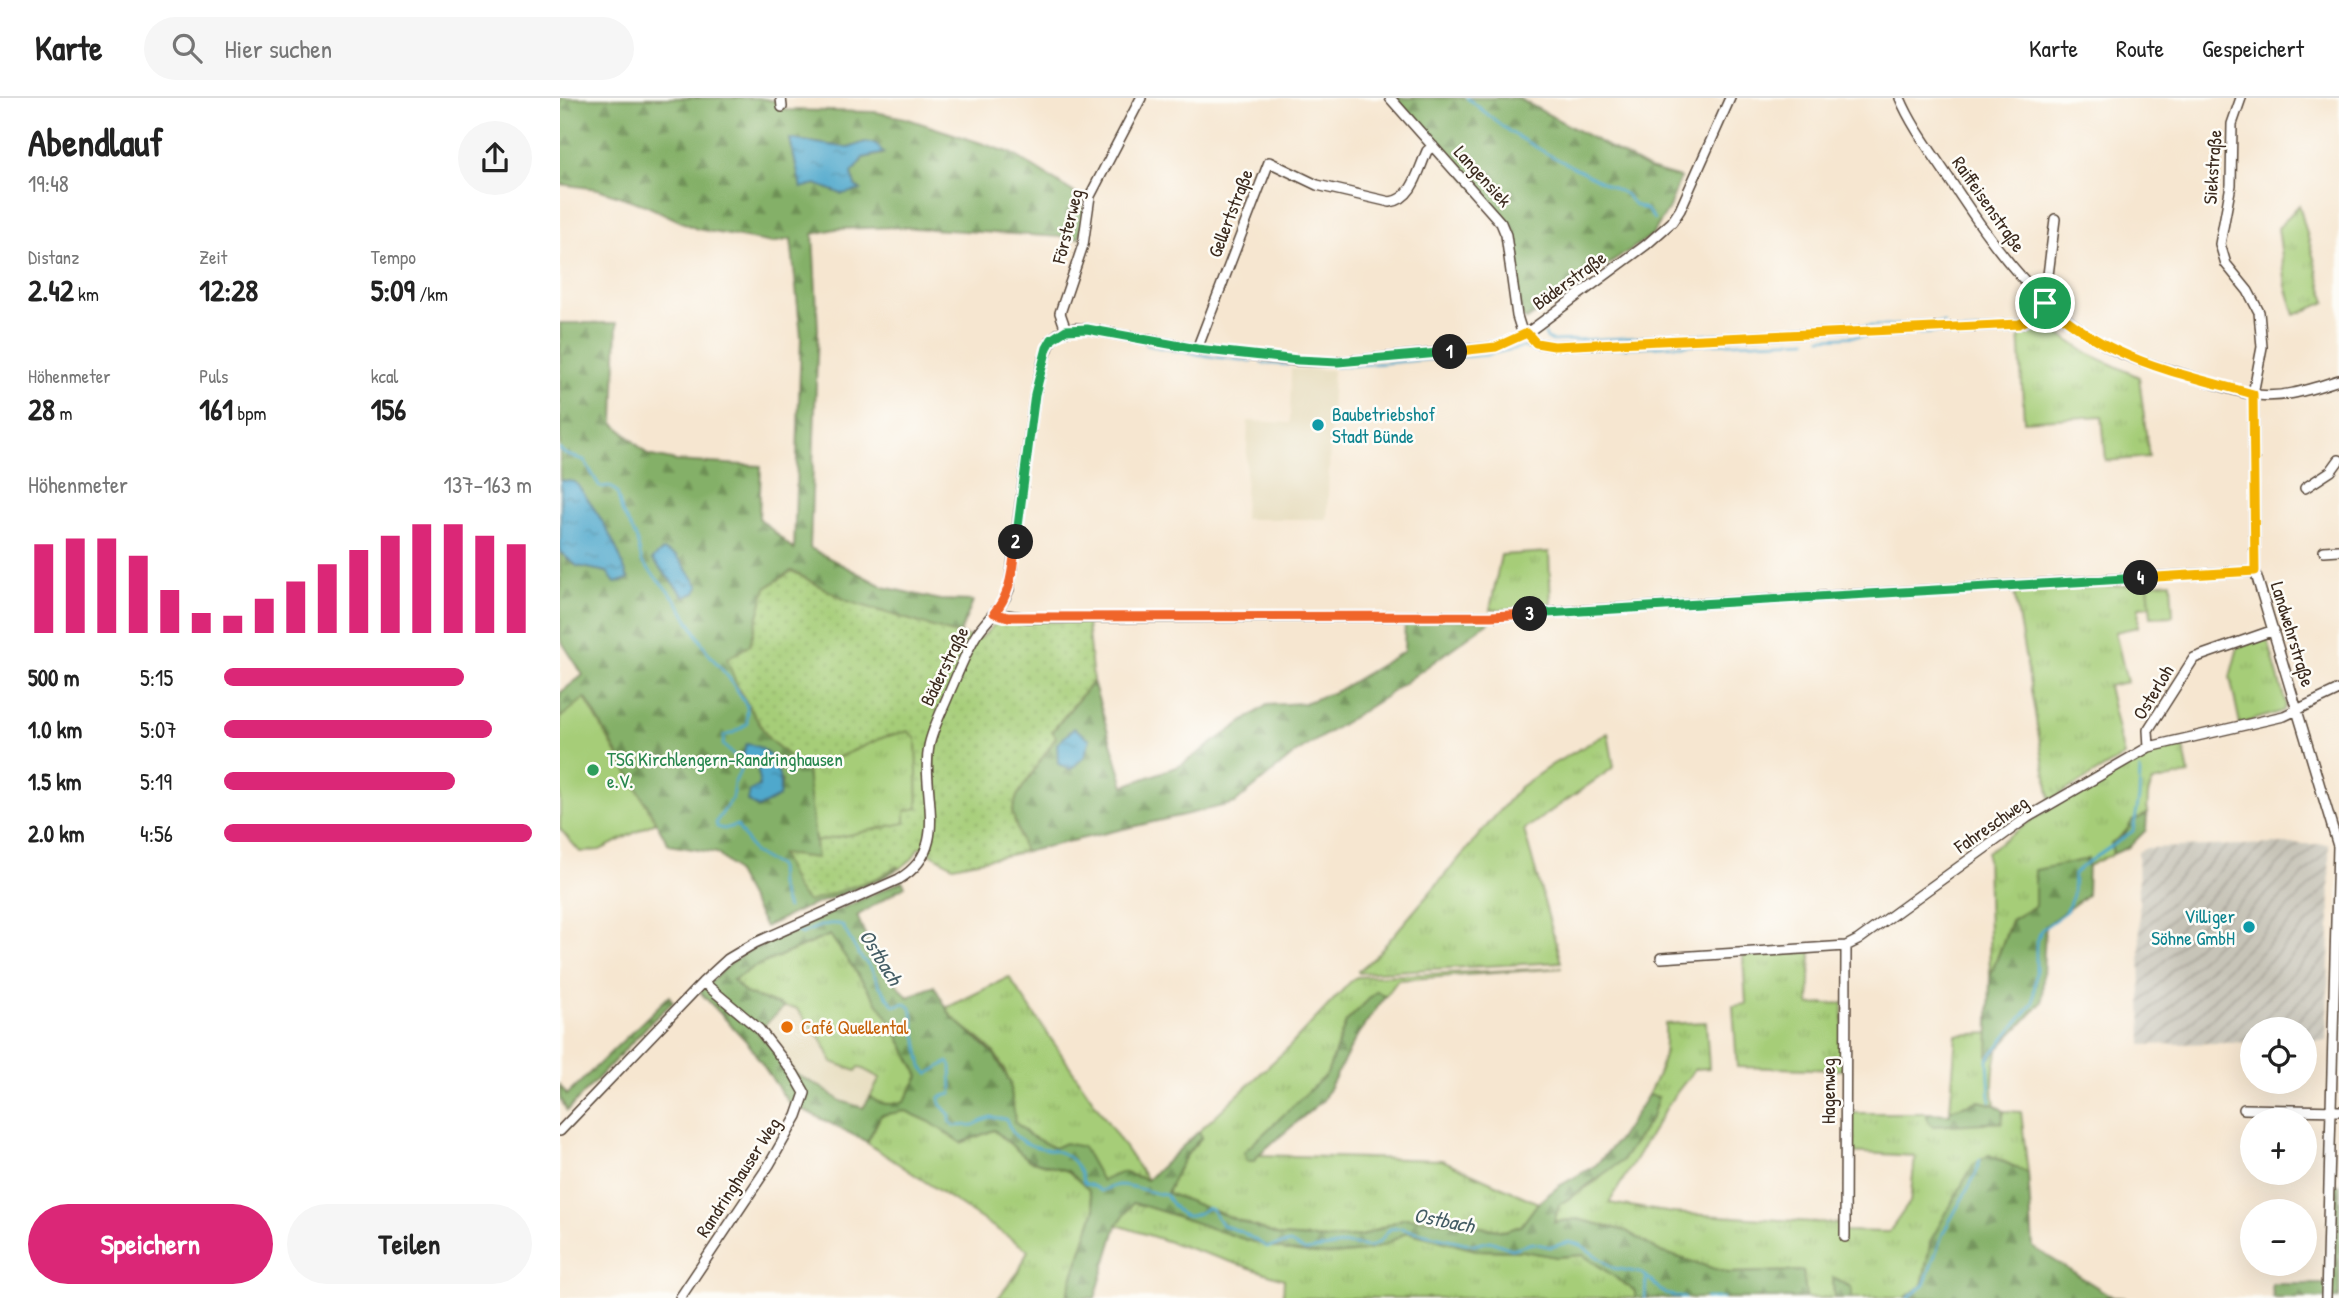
<!DOCTYPE html>
<html lang="de">
<head>
<meta charset="utf-8">
<style>
	:root { --surface:#fff; --page:#f6f6f6; --text:#222; --muted:#767676; --line:#e0e0e0; --accent:#db2777 }
	body { margin:0; font-family:"Patrick Hand",sans-serif; background:var(--page); color:var(--text); height:100vh; display:flex; flex-direction:column; font-size:26px; white-space:nowrap }
	* { box-sizing:border-box; margin:0 }
	p { font-size:23px; color:var(--muted) }
	.icon { flex:none; width:38px; height:38px; fill:none; stroke:currentColor; stroke-width:2; stroke-linecap:round; stroke-linejoin:round }
	.map { position:relative; flex:1; overflow:hidden }
	.side { display:flex; flex-direction:column; background:var(--surface); width:560px }
	.side>* { flex:none }
	.fabs { position:absolute; left:1680px; top:919px; display:grid; gap:14px }
	.fabs a { display:grid; place-items:center; width:77px; height:77px; border-radius:50%; background:var(--surface); box-shadow:0 7px 28px #0002; font-size:35px }
	.pin { position:absolute; display:grid; place-items:center; width:60px; height:60px; color:#fff; margin:-30px; border:4px solid #fff; border-radius:50%; box-shadow:0 2px 7px #0007 }
	.km { position:absolute; width:35px; height:35px; margin:-18px; border-radius:50%; background:#222; color:#fff; font-size:19px; line-height:35px; text-align:center }
	.round { display:grid; place-items:center; flex:none; width:74px; height:74px; border-radius:37px; background:var(--page) }
	.head { display:flex; align-items:center; justify-content:space-between; height:119px; padding:0 28px }
	h1 { font-size:38px; font-weight:700; line-height:52px }
	.metrics { display:grid; grid-template-columns:repeat(3,1fr); gap:10px; height:119px; padding:7px 28px }
	.metrics div { display:grid; align-content:center }
	.metrics b { font-size:30px; font-weight:700 }
	.metrics small { font-size:19px; font-weight:400 }
	.metrics p { font-size:19px }
	.chart { height:196px; padding:14px 28px }
	.chart p { display:flex; justify-content:space-between }
	.chart svg { width:100%; height:126px; margin-top:7px; stroke:var(--accent); stroke-width:6 }
	.action { display:flex; gap:14px; margin-top:auto; padding:14px 28px }
	.action a { flex:1; height:80px; border-radius:42px; background:var(--accent); color:#fff; font-size:28px; font-weight:700; line-height:80px; text-align:center }
	.action a+a { background:var(--page); color:var(--text) }
	ul { padding:0 28px; list-style:none; font-size:23px }
	li { display:grid; grid-template-columns:112px 84px 1fr; align-items:center; height:52px }
	li i { height:18px; border-radius:9px; background:var(--accent) }
	header { display:flex; align-items:center; gap:42px; box-sizing:border-box; height:98px; padding:0 35px; background:var(--surface); border-bottom:2px solid var(--line) }
	header strong { font-size:33px }
	nav { display:flex; gap:38px; margin-inline-start:auto; font-size:24px }
	.search { width:490px; height:63px; background:var(--page); display:flex; align-items:center; gap:18px; box-sizing:border-box; padding:0 24px; border-radius:38px; color:var(--muted); font-size:26px }
	main { display:flex; flex:1; min-height:0 }
	.map>svg:first-child { display:block }
	.built { fill:#e5daba }
	.industrial { fill:url(#industrial-furrows) }
	.grass { fill:url(#grass-tufts); stroke:#707c4b; stroke-width:2 }
	.forest { fill:url(#forest-firs); stroke:#606d43; stroke-width:2; fill-rule:evenodd }
	.park { fill:url(#park-dots); stroke:#707c4b; stroke-width:2 }
	.garden { fill:#a6cd78; stroke:#707c4b; stroke-width:2 }
	.water { fill:url(#water-ripples); stroke:#456975; stroke-width:2 }
	.lines { fill:none; stroke-linecap:round; stroke-linejoin:round }
	.stream { stroke:#4fa8cc; stroke-width:2.5 }
	.minor-casing { stroke:#574639; stroke-width:12 }
	.minor { stroke:#fff; stroke-width:9 }
	.split-1-casing { stroke:#fff; stroke-width:14 }
	.split-2-casing { stroke:#fff; stroke-width:14 }
	.split-3-casing { stroke:#fff; stroke-width:14 }
	.split-4-casing { stroke:#fff; stroke-width:14 }
	.split-5-casing { stroke:#fff; stroke-width:14 }
	.split-1 { stroke:#f5b400; stroke-width:9 }
	.split-2 { stroke:#22a559; stroke-width:9 }
	.split-3 { stroke:#f0652b; stroke-width:9 }
	.split-4 { stroke:#22a559; stroke-width:9 }
	.split-5 { stroke:#f5b400; stroke-width:9 }
	.culture-dot { fill:#0f9aa8; stroke:#fdfcf7; stroke-width:2.5 }
	.leisure-dot { fill:#2e9e5b; stroke:#fdfcf7; stroke-width:2.5 }
	.food-dot { fill:#e8710a; stroke:#fdfcf7; stroke-width:2.5 }
	.labels { text-anchor:middle; dominant-baseline:central; stroke-width:5; stroke-linejoin:round; paint-order:stroke }
	.street-label { font-size:19px; fill:#3b2a1e; stroke:#fdfcf7 }
	.culture-label { font-size:19px; fill:#0d838f; stroke:#fdfcf7; text-anchor:start }
	.leisure-label { font-size:19px; fill:#27864d; stroke:#fdfcf7; text-anchor:start }
	.food-label { font-size:19px; fill:#c56008; stroke:#fdfcf7; text-anchor:start }
	.water-label { font-size:21px; font-style:italic; fill:#435c64; stroke:#fdfcf7 }
</style>
</head>
<body>
<header>
<strong>Karte</strong>
<div class="search"><svg class="icon" aria-label="search" viewBox="0 0 24 24"><circle cx="10" cy="10" r="6"/><path d="M15 15l6 6"/></svg>Hier suchen</div>
<nav><a>Karte</a><a>Route</a><a>Gespeichert</a></nav>
</header>
<main>
<section class="side">
<div class="head"><div><h1>Abendlauf</h1><p>19:48</p></div><a class="round"><svg class="icon" aria-label="share" viewBox="0 0 24 24"><path d="M12 15V3M7 8l5-5 5 5M5 13v7h14v-7"/></svg></a></div>
<div class="metrics">
<div><p>Distanz</p><b>2.42<small> km</small></b></div>
<div><p>Zeit</p><b>12:28</b></div>
<div><p>Tempo</p><b>5:09<small> /km</small></b></div>
</div>
<div class="metrics">
<div><p>Höhenmeter</p><b>28<small> m</small></b></div>
<div><p>Puls</p><b>161<small> bpm</small></b></div>
<div><p>kcal</p><b>156</b></div>
</div>
<div class="chart"><p><span>Höhenmeter</span>137–163 m</p>
<svg viewBox="0 0 160 44" preserveAspectRatio="none"><path d="M5 44V13M15 44V11M25 44V11M35 44V17M45 44V29M55 44V37M65 44V38M75 44V32M85 44V26M95 44V20M105 44V15M115 44V10M125 44V6M135 44V6M145 44V10M155 44V13"/></svg>
</div>
<ul>
<li><b>500 m</b>5:15<i style="width:78%"></i></li>
<li><b>1.0 km</b>5:07<i style="width:87%"></i></li>
<li><b>1.5 km</b>5:19<i style="width:75%"></i></li>
<li><b>2.0 km</b>4:56<i style="width:100%"></i></li>
</ul>
<div class="action"><a>Speichern</a><a>Teilen</a></div>
</section>
<div class="map">
<svg width="1779" height="1200" viewBox="0 0 1779 1200">
	<defs>
		<pattern id="industrial-furrows" width="10" height="10" patternUnits="userSpaceOnUse" patternTransform="scale(1.75)"><rect width="10" height="10" fill="#c7c4b8"/><path d="M-1 1l2-2M0 10L10 0M9 11l2-2" fill="none" stroke="#a39f95"/></pattern>
		<pattern id="grass-tufts" width="24" height="20" patternUnits="userSpaceOnUse" patternTransform="scale(1.75)"><rect width="24" height="20" fill="#a6cd78"/><path d="M3 7l-1-3M5 7V3M7 7l1-3M15 17l-1-3M17 17v-4M19 17l1-3" fill="none" stroke="#90b067"/></pattern>
		<pattern id="forest-firs" width="22" height="20" patternUnits="userSpaceOnUse" patternTransform="scale(1.75)"><rect width="22" height="20" fill="#84b068"/><path d="M5 1l3.5 6h-7zM16 11l3.5 6h-7z" fill="#6d8f55"/></pattern>
		<pattern id="park-dots" width="8" height="8" patternUnits="userSpaceOnUse" patternTransform="scale(1.75)"><rect width="8" height="8" fill="#a6cd78"/><path d="M2 2h.1M6 6h.1" fill="none" stroke="#90b067" stroke-width="1.8" stroke-linecap="round"/></pattern>
		<pattern id="water-ripples" width="26" height="14" patternUnits="userSpaceOnUse" patternTransform="scale(1.75)"><rect width="26" height="14" fill="#4fa8cc"/><path d="M2 4q2-2 4 0t4 0M15 11q2-2 4 0t4 0" fill="none" stroke="#4389a5"/></pattern>
	</defs>
	<rect width="100%" height="100%" fill="#fdfcf7"/>
	<filter id="ink" filterUnits="userSpaceOnUse"><feTurbulence type="fractalNoise" baseFrequency=".0143" numOctaves="2"/><feDisplacementMap in="SourceGraphic" scale="14" xChannelSelector="R" yChannelSelector="G"/><feConvolveMatrix kernelMatrix="1 2 1 2 8 2 1 2 1" color-interpolation-filters="sRGB"/></filter>
	<filter id="wash" filterUnits="userSpaceOnUse"><feTurbulence type="fractalNoise" baseFrequency=".00686" numOctaves="4" result="noise"/><feDisplacementMap in="SourceGraphic" scale="28" xChannelSelector="R" yChannelSelector="G"/><feGaussianBlur stdDeviation="1.57" result="paint"/><feColorMatrix in="noise" values="0 0 0 0 0 0 0 0 0 0 0 0 0 0 0 0 0 1.4 0 .05"/><feComposite in="paint" operator="in"/></filter>
	<g filter="url(#wash)">
		<rect width="100%" height="100%" fill="#f6e6d0"/>
		<path class="built" d="M731 271 773 272 767 421H684L688 323 730 325Z
			M224 909 236 910 262 942 272 964 299 969 321 980 304 1010 281 1003 259 988 237 977 197 934Z"/>
		<path class="industrial" d="M1715 746H1769L1770 834 1766 943H1745V931H1692V944L1582 947 1578 754 1587 750Z"/>
		<path class="grass" d="M1739 107 1766 204 1735 217 1726 188 1718 130Z
			M1483 225 1527 255 1579 279 1589 359 1546 363 1542 318 1464 323 1459 232Z
			M989 454 991 509 930 512 941 457Z
			M1588 486 1590 508 1579 509 1578 529 1555 534 1567 584 1548 588 1564 658 1490 702 1454 494Z
			M1707 539 1726 607 1723 613 1680 626 1670 579 1678 549Z
			M348 632 357 641 358 710 346 725 255 744 247 673 324 639Z
			M1048 635 1054 669 964 732 1001 864 799 875 798 873 814 860 960 689 993 666Z
			M1622 641 1629 676 1592 684 1588 697 1587 716C1569 725 1568 734 1552 745L1553 756 1528 768V761L1475 808 1451 822 1430 879 1427 754 1473 721 1587 653Z
			M270 837 329 921 359 978 344 1004C331 1007 320 1008 310 999L320 980 299 969 296 973 272 964 262 942 236 910 224 909 185 895 173 882 194 869Z
			M1251 854 1249 907 1283 905V972L1177 969 1173 908 1186 906 1183 858Z
			M1002 870 838 882 825 899 817 893 786 924 767 976 687 1062 695 1063 698 1057 882 1062 978 1105 961 1128 944 1133 892 1124 844 1120 802 1138 769 1141 720 1138 607 1095C616 1074 625 1056 642 1039L638 1034 729 949 793 881 797 879Z
			M449 879 587 1082 562 1074 542 1083 494 1050 469 1037 455 1024C452 1000 451 976 435 956 421 938 398 930 386 910Z
			M1146 924 1149 970 1135 971 1111 1002 1049 1105 1113 1115 1282 1126 1284 1133 1329 1134 1350 1104 1355 1058 1287 1054V1015H1367L1368 1023 1441 1024 1444 1013 1461 1014 1468 1075 1429 1057 1371 1142 1362 1188 1344 1200H1292L1291 1189 1273 1181 1274 1200H1246L1243 1173 1168 1175 1101 1154 1066 1133 1017 1121 994 1124 999 1107 1038 1082 1098 999 1088 997C1103 968 1106 959 1105 926Z
			M1430 935 1429 961 1438 951C1433 970 1431 988 1435 1007L1419 1003 1390 1012 1396 937Z
			M346 1013 370 1024 401 1045 434 1032 469 1062 508 1073 528 1091 535 1111 506 1200H438L459 1173 468 1152 307 1045 321 1017Z
			M572 1104 727 1153 816 1150 847 1134 916 1152 963 1153 997 1159 1023 1157 1075 1193V1200H723L724 1181 557 1127Z"/>
		<path class="forest" d="M0 0H198L216 3 226 12 315 14 345 20 451 55 513 94 522 103 524 120 519 140 338 129 275 131 253 136 258 231 250 450 324 489 380 502 413 503 399 537 287 503 231 473 206 490 178 590 209 641 247 673 257 760 317 780 338 768 339 770 319 782 240 812 205 829 174 771 157 755 109 747 26 600 0 620V595L23 577 0 541V454L17 468 32 470 68 480 49 436 0 382V225H57L54 325 88 357 116 363 201 368 199 420 234 452 241 239 231 141 212 145 137 131 85 107 38 91 0 86ZM230 41 289 50 305 44 323 56 303 60 292 75 295 88 300 91 282 96 256 86 241 89ZM195 665 222 683 218 699 198 710 201 676Z
			M835 0H958L1089 71 1120 80 1109 110 1092 137 967 222 962 219 949 137 943 122Z
			M933 521 825 599 733 657 675 705 464 754 452 714 457 698 496 639 492 634 533 583 564 688 621 667 707 607 744 605 777 593 844 553 845 522Z
			M1587 716 1586 732 1569 749 1553 756 1551 745 1565 736 1572 723Z
			M1528 761 1527 797 1485 828 1482 904 1428 962 1430 879 1452 822 1475 808V772Z
			M342 783 345 788 297 818 316 862 348 899 374 888 391 918 434 956 450 984 455 1024 469 1037 494 1050 505 1045 523 1049 542 1083 562 1074 587 1082 638 1034 642 1039C625 1055 616 1074 607 1095L719 1138 769 1141 802 1138 844 1120 892 1124 944 1133 961 1128 978 1105 999 1088 1036 1067 1060 1040 1088 997 1098 999 1092 1019 1062 1063 999 1107 994 1124 1017 1121 1066 1133 1101 1154 1168 1175 1243 1173 1246 1200H1075V1193L1023 1157 997 1159 963 1153 916 1152 847 1134C836 1140 825 1148 813 1151 731 1173 650 1124 573 1105L557 1127 535 1200H506L535 1111 528 1091 508 1073 469 1062 434 1032 401 1045 370 1024 346 1013 321 1017 307 1044 228 1004 187 944 140 894 172 864 190 852ZM270 837 329 921 359 978 344 1004C331 1007 321 1008 310 999L303 1010 281 1003 259 988 237 977 197 934 224 909 185 895 173 882 194 869Z
			M817 893 825 899 798 936 763 1002 698 1057 695 1063H687L684 1054 767 976 786 924Z
			M109 898 113 904 92 923 7 1013 0 1000V987L7 997Z
			M1419 1003 1435 1007 1444 1013 1442 1024 1373 1028 1368 1023 1367 1015 1390 1016V1012Z
			M1429 1057 1468 1075 1473 1149 1553 1199 1565 1200H1344L1362 1188 1371 1142 1413 1067Z
			M1774 1087H1779V1200H1713L1712 1186H1773Z
			M1273 1180 1291 1189 1292 1200H1274Z"/>
		<path class="park" d="M232 473 287 503 399 537 421 540 436 525 474 523 527 525 533 583 492 633 496 639 457 698 452 714 464 754 393 768 359 749 352 761 339 771 337 768 317 780 248 804 236 791 221 756 257 760 255 744 345 725V713L358 710 356 641 348 633 324 639 247 673 209 641 178 590 167 561 190 547 206 490Z"/>
		<path class="garden" d="M1611 484 1613 518 1591 519 1588 486Z
			M25 600 96 724 40 752 20 754 0 731V620Z"/>
		<path class="water" d="M230 41 289 50 305 44 316 46 324 55 303 60 292 75 295 88 301 92 282 96 256 86 241 90Z
			M1 382 15 384C38 413 57 445 68 481L55 485 47 474 17 468 0 454Z
			M103 452 117 458 139 488 135 495 125 499 92 461Z
			M514 630 530 641 524 659 511 671 498 666 497 646Z
			M186 646C213 648 223 675 219 699L198 710 188 703 190 693 199 688C201 672 196 666 183 657Z"/>
		<g class="lines">
			<path class="stream" d="M907 0 950 34 986 55 1065 96 1075 107 1087 112 1094 121
				M1262 230 1384 225
				M985 236 987 241 993 243 1219 233
				M1261 240 1457 231
				M586 247 653 259 691 263
				M1006 252 1247 242
				M701 265 728 267
				M775 269 926 257 962 249 977 253
				M0 351 5 356 24 362 40 389 50 388 57 394 62 414 76 439 82 464 117 503 148 555 169 580 187 608V626L173 635 164 638 163 647 180 663 182 669 174 686 172 701 156 724 157 729 164 731 177 727 194 755 218 768 219 788 227 810
				M236 833 241 836C255 830 267 823 282 827L299 857 311 870 319 887 334 908 345 905 351 910 362 969 368 976 388 964 391 968 392 996 380 999V1006L390 1017V1024L395 1028 414 1027 430 1019 446 1021C449 1028 452 1036 458 1040 483 1060 510 1039 524 1085L533 1088 541 1093C546 1091 553 1088 558 1087 575 1087 589 1095 606 1097 619 1118 625 1125 648 1110L652 1112 662 1127 682 1134 707 1149 730 1145 745 1153 787 1146 810 1149 819 1144 830 1131 840 1130 914 1147 930 1143 952 1151 972 1145 991 1149 1009 1144 1021 1147 1053 1170 1082 1175 1105 1196 1125 1200
				M1430 1003 1428 961 1473 905 1476 876V847L1481 832 1506 814 1513 797 1514 776 1524 767 1573 733 1579 700 1580 672
				M1085 1200 1086 1182
				M1146 1200H1163
				M1348 1200 1364 1187 1383 1135 1416 1076 1420 1062"/>
		</g>
	</g>
	<g filter="url(#ink)">
		<g class="lines">
			<g class="minor-casing">
				<path id="minor" d="M221 0 222 9
					M830 0 941 125 946 137 957 218 963 237
					M1340 0C1352 29 1373 56 1390 82 1437 153 1477 211 1554 252 1578 264 1604 270 1629 278 1650 284 1670 292 1691 296 1721 302 1751 291 1779 282
					M1681 0 1672 26 1671 87 1660 146 1666 166 1688 193 1699 214 1702 249 1693 296 1695 473 1778 748 1766 1200
					M1482 202 1487 185 1495 121
					M506 232 500 215 523 147 530 98 581 0
					M967 235 976 245 994 248 1459 226 1470 221 1485 205
					M637 251 709 64 757 87 830 104C853 101 858 73 867 53L873 48
					M1745 390 1771 373 1779 362
					M1764 453 1779 452
					M434 515 468 520 931 518 1695 473
					M1589 649 1588 632 1634 560 1714 532
					M1101 860 1286 848 1298 842 1468 719 1589 649 1724 618 1779 592
					M1684 1011 1779 1013
					M0 1033 143 884 168 861 195 845 339 781C392 750 360 695 369 648 373 629 383 611 390 593 398 575 405 556 415 539 425 522 442 511 449 491L475 296 483 263 492 241 499 235 515 230 527 231 637 251 738 263 778 264 936 249 967 235 1086 147 1112 124 1120 112 1170 0
					M1285 1139 1286 848
					M120 1200 209 1067 237 1018 245 995 234 976 199 931 143 884"/>
			</g>
			<use href="#minor" class="minor"/>
		</g>
	</g>
	<g class="lines" filter="url(#ink)">
		<g class="split-1-casing">
			<path id="split-1" d="M890 254 936 249 967 235 976 245 994 248 1459 226 1470 221 1485 205"/>
		</g>
		<g class="split-2-casing">
			<path id="split-2" d="M456 444 475 296 487 250 492 241 506 232 527 231 637 251 738 262 778 264 890 254"/>
		</g>
		<g class="split-3-casing">
			<path id="split-3" d="M456 444C452 470 452 495 434 515L448 519 931 518 970 516"/>
		</g>
		<g class="split-4-casing">
			<path id="split-4" d="M970 516 1581 480"/>
		</g>
		<g class="split-5-casing">
			<path id="split-5" d="M1485 205C1507 223 1531 241 1558 253 1600 273 1648 283 1693 296L1695 473 1581 480"/>
		</g>
		<use href="#split-1" class="split-1"/>
		<use href="#split-2" class="split-2"/>
		<use href="#split-3" class="split-3"/>
		<use href="#split-4" class="split-4"/>
		<use href="#split-5" class="split-5"/>
	</g>
	<g class="culture-dot">
		<circle cx="758" cy="327" r="7"/>
		<circle cx="1689" cy="829" r="7"/>
	</g>
	<circle class="leisure-dot" cx="33" cy="672" r="7"/>
	<circle class="food-dot" cx="227" cy="929" r="7"/>
	<g class="labels">
		<g class="street-label">
			<text transform="translate(1652 69) rotate(-86)">Siekstraße</text>
			<text transform="translate(923 78) rotate(48)">Langensiek</text>
			<text transform="translate(1429 106) rotate(55)">Raiffeisenstraße</text>
			<text transform="translate(670 115) rotate(-69)">Gellertstraße</text>
			<text transform="translate(507 128) rotate(-76)">Försterweg</text>
			<text transform="translate(1009 182) rotate(-36)">Bäderstraße</text>
			<text transform="translate(1733 536) rotate(73)">Landwehrstraße</text>
			<text transform="translate(384 568) rotate(-64)">Bäderstraße</text>
			<text transform="translate(1593 594) rotate(-59)">Osterloh</text>
			<text transform="translate(1431 726) rotate(-35)">Fahreschweg</text>
			<text transform="translate(1268 993) rotate(-90)">Hagenweg</text>
			<text transform="translate(178 1079) rotate(-57)">Randringhauser Weg</text>
		</g>
		<g class="culture-label">
			<text x="772" y="316">Baubetriebshof<tspan x="772" dy="22">Stadt Bünde</tspan></text>
			<text x="1675" y="818" text-anchor="end">Villiger<tspan x="1675" dy="22">Söhne GmbH</tspan></text>
		</g>
		<g class="leisure-label">
			<text x="47" y="661">TSG Kirchlengern-Randringhausen<tspan x="47" dy="22">e.V.</tspan></text>
		</g>
		<g class="food-label">
			<text x="241" y="929">Café Quellental</text>
		</g>
		<g class="water-label">
			<text transform="translate(321 859) rotate(58)">Ostbach</text>
			<text transform="translate(884 1122) rotate(11)">Ostbach</text>
		</g>
	</g>
</svg>
<div class="fabs">
<a><svg class="icon" aria-label="locate" viewBox="0 0 24 24"><circle cx="12" cy="12" r="6"/><path d="M12 2v4M12 18v4M2 12h4M18 12h4"/></svg></a>
<a>+</a>
<a>−</a>
</div>
<div class="pin" style="left:1485px;top:205px;background:#1e9e55"><svg class="icon" aria-label="arrive" viewBox="0 0 24 24"><path d="M6 21V4h12l-3 4 3 4H6"/></svg></div>
<b class="km" style="left:890px;top:254px">1</b>
<b class="km" style="left:456px;top:444px">2</b>
<b class="km" style="left:970px;top:516px">3</b>
<b class="km" style="left:1581px;top:480px">4</b>
</div>
</main>
</body>
</html>
